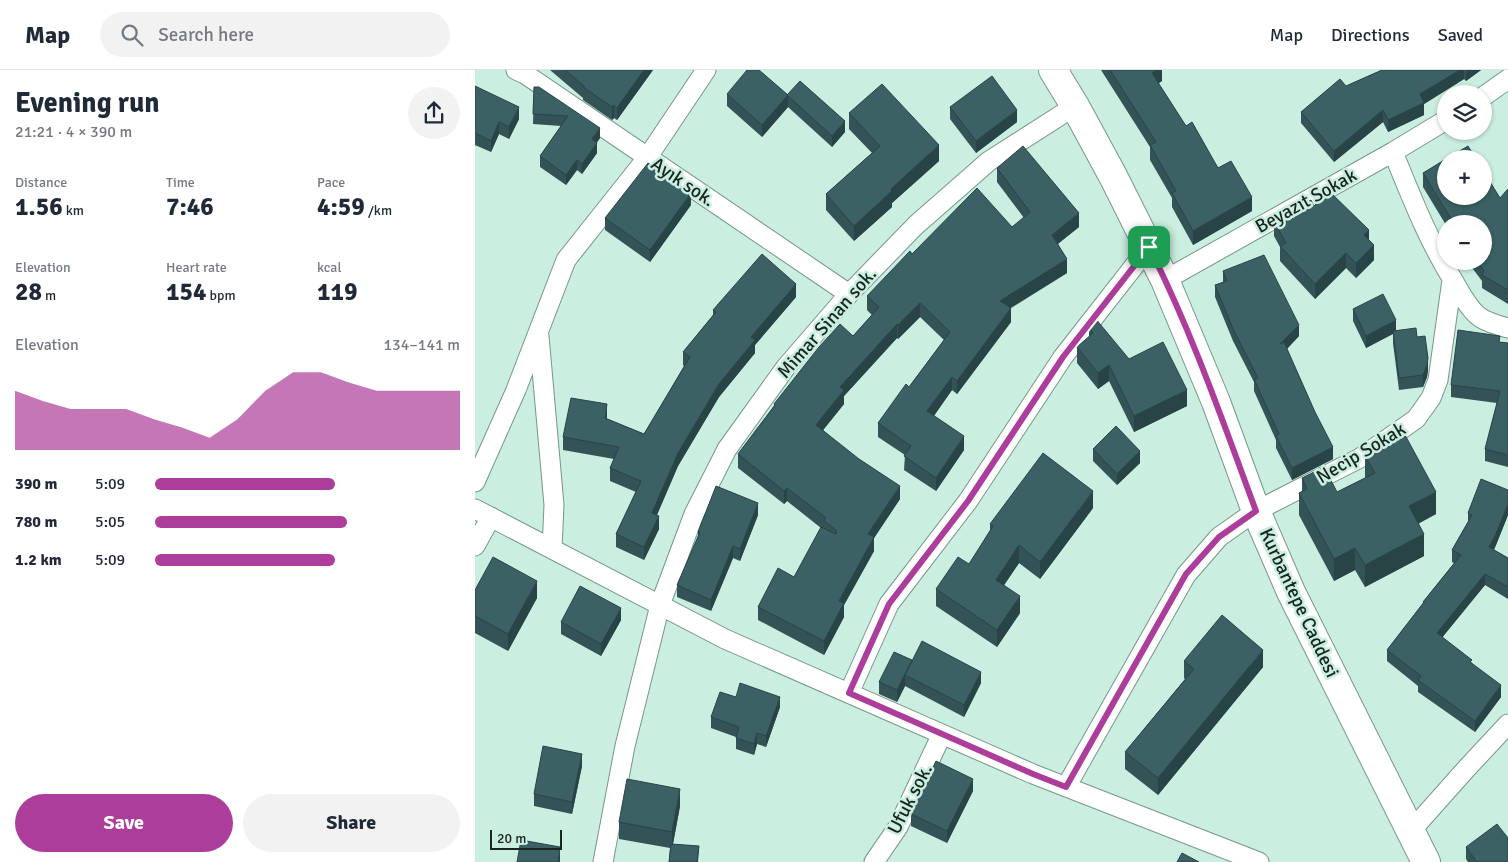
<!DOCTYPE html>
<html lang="en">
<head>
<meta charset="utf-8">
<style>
	:root { --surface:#fff; --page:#f2f2f3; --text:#1f2937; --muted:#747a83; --line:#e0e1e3; --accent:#ad3d9a }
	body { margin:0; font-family:Signika,sans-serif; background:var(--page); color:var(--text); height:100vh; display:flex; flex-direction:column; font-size:19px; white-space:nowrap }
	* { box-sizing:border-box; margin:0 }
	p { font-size:16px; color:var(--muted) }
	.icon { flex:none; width:28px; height:28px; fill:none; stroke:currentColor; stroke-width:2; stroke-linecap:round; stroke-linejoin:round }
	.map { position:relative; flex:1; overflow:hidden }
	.side { display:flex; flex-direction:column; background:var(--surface); width:475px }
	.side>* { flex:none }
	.fabs { position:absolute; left:962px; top:15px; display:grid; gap:10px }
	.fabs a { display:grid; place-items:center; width:55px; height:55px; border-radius:50%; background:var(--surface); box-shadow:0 1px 4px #0004; font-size:25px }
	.scale { position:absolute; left:15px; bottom:12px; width:72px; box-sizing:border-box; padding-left:5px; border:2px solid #182520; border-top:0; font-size:14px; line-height:18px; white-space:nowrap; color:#182520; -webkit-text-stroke:4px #caeedf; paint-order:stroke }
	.pin { position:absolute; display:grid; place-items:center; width:42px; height:42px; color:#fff; margin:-21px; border-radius:10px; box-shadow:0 2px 8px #0006 }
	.round { display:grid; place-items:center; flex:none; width:52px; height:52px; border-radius:26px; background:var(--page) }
	.summary { display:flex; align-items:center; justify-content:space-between; height:85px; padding:0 15px }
	h1 { font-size:28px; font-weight:800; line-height:38px }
	.metrics { display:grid; grid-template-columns:repeat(3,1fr); gap:8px; height:85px; padding:5px 15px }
	.metrics div { display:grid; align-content:center }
	.metrics b { font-size:25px; font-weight:800 }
	.metrics small { font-size:14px; font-weight:400 }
	.metrics p { font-size:14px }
	.chart { height:140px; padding:10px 15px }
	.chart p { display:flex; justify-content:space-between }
	.chart svg { width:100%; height:90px; margin-top:5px; fill:var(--accent); opacity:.7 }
	.primary-button { display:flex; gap:10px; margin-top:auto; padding:10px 15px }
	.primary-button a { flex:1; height:58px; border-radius:30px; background:var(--accent); color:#fff; font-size:20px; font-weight:800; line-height:58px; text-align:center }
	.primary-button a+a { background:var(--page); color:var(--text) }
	ul { padding:0 15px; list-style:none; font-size:16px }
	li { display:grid; grid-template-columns:80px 60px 1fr; align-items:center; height:38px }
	li i { height:12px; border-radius:6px; background:var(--accent) }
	header { display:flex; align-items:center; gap:30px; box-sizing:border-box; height:70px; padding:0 25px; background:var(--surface); border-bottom:1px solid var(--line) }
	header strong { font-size:24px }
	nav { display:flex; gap:28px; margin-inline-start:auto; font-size:18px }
	.search { width:350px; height:45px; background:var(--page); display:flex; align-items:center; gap:12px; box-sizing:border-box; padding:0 18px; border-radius:28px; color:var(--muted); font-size:19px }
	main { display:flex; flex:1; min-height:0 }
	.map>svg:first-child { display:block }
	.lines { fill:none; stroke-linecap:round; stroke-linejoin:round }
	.street-casing { stroke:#769789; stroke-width:21 }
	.secondary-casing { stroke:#769789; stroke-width:30 }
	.street { stroke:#fff; stroke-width:19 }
	.secondary { stroke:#fff; stroke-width:28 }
	.wall { fill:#335356 }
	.shaded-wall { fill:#294446 }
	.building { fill:#3b6164; stroke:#294446 }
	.route-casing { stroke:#fff; stroke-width:10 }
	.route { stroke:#ad3d9a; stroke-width:6 }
	.labels { text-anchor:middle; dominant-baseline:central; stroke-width:5; stroke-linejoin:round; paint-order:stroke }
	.street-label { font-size:19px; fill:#182520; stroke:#caeedf }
</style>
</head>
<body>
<header>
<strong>Map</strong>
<div class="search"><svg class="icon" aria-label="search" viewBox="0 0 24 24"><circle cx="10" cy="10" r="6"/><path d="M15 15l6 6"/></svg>Search here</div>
<nav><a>Map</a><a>Directions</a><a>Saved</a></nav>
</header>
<main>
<section class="side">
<div class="summary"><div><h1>Evening run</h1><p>21:21 · 4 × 390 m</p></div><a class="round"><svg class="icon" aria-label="share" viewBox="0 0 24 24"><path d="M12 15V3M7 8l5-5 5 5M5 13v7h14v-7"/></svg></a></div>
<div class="metrics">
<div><p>Distance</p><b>1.56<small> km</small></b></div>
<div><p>Time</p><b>7:46</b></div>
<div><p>Pace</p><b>4:59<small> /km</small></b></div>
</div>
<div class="metrics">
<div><p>Elevation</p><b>28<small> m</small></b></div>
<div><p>Heart rate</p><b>154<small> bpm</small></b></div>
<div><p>kcal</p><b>119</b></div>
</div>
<div class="chart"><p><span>Elevation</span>134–141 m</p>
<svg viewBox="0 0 160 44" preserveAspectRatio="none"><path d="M0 44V15L10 20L20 24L30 24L40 24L50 29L60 33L70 38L80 29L90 15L100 6L110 6L120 11L130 15L140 15L150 15L160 15V44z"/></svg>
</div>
<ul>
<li><b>390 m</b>5:09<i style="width:59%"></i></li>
<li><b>780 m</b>5:05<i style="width:63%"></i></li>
<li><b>1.2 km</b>5:09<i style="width:59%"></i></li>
</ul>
<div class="primary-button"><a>Save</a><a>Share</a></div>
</section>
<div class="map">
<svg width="1033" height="792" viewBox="0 0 1033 792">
	<rect width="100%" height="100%" fill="#caeedf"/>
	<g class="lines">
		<g class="street-casing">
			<path id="street" d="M41 0 50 4 374 224
				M1009 26 1033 9
				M918 82C936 126 953 170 978 210 985 222 991 235 1002 245 1010 252 1022 255 1033 258
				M690 210 918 82 971 50
				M64 266 79 435 77 479
				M0 412 41 320 91 190 172 88 231 0
				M0 439 250 569 558 704 784 792
				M0 476 16 447
				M374 623 414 534 493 431 588 287 674 177
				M591 717 711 505 744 467 781 441 885 388 941 349 956 328 963 310 977 210
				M935 762 992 698 1033 654
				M128 792 150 676 185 535 219 444 252 379 311 297 374 224 441 155 514 91 600 36
				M399 792 423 757 467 664"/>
		</g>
		<g class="secondary-casing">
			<path id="secondary" d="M578 0 600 36 639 108 690 210 741 332 781 441 816 522 951 792"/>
		</g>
		<use href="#street" class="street"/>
		<use href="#secondary" class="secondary"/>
	</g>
	<path class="wall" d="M75 0H178L142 50 139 48 137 50 108 30V28Z
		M626 0H687V11L683 13 711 56 777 141 718 175 697 137V128L675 90V77Z
		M907 0H1006L991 11 989 9 949 34V45L913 62 908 52 859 92 826 53V42L871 16Z
		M0 16 44 49 34 69 24 64 16 82 0 75Z
		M59 17 125 68 121 73 122 83 107 104 102 100 91 115 65 97V86L86 56 58 54Z
		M252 24H313L370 62 357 77 313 37 287 67 252 36Z
		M475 37 542 52 501 83 475 49Z
		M374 43 464 91 417 133V137L379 171 351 140V124L397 83 374 59Z
		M522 98 604 157 583 174 592 203 536 238V252L482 324 477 320 459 346 489 380 461 421 429 400 430 385 403 367V353L434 317 469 270 445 247 423 269 422 268 369 326V334L348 360 425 429 399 468V481L369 535V547L349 585 283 550V537L319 507 346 458 312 431 309 434 263 398V384L299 336V334L378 266 397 245 392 240V226L437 184 537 157 549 148 522 112Z
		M948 103 1025 128 1033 119V234L1007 218V211L992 191H1009V154H971V155L948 117Z
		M216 135 175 192 130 160V148Z
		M839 136 894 170 899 190 881 208 871 198 840 229 805 191V177L799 166V151Z
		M748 201 824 266 812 279 858 389 817 410 801 378V370L779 321V312L758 271 740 227V215L748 212Z
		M321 227 280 275V283L244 327 203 396 182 445 184 459 169 490 141 477V464L161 422 135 411V398L139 389 88 380V367L132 349 169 364 209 296 208 295V282L238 245V240Z
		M878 239 921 261 942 267 953 300 952 307 948 317 924 320 918 273V264L891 278 878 251Z
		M614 256 654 289 712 336 659 362 634 311 623 319 602 293V277L614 267Z
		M1025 272 1033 273V397L1010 391V379L1022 333 976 327V315Z
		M618 379 665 393 642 415 618 391Z
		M890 386 961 444 943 454 949 486 890 517 880 500 859 511 824 445V423L827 421V408L862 422 890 408Z
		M1033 420V445L1019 480 1033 488V529L1010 515 967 567 997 593 1026 627 1000 662 943 622V616L912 591V580L948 534V532L979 493 977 492V480L993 452V443Z
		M618 438 565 509 544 493 529 515 545 543 522 577 461 536V519L494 494 515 461V454Z
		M283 445 265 491 258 488 236 541 202 527V515L223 468V462Z
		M0 520 62 528 33 581 0 563Z
		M146 550 126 586 86 564V552Z
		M437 590 506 613 489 647 430 616 422 632 404 624V612Z
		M709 591 788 597 683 725 650 699V682L710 609 709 608Z
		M261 627 305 637 291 677 282 674 279 685 261 679V667L236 658V647Z
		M107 696 97 744 59 736V724Z
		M498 721 472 773 436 756V744Z
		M205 736 198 774 224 776 223 792H194L195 778 144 769V752Z
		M991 777 1033 792H993L991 789Z"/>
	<path class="shaded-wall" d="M169 0H178L142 50V38Z
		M682 0H687V11L677 18V3Z
		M985 0H989V9L949 34V45L913 62V50L945 24Z
		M991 0H1006L991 11Z
		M313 25V37L287 67V55Z
		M139 35V48L137 50V37Z
		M44 37V49L34 69V57Z
		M542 40V52L501 83V71Z
		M908 40V52L859 92V81Z
		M370 51V62L357 77V66Z
		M24 52V64L16 82V71Z
		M125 58V68L117 80V69Z
		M122 73V83L107 104V94Z
		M464 75V91L417 133V137L379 171V156L416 119Z
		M102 90V100L91 115V105Z
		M216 123V135L175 192V180Z
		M777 127V141L718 175V161Z
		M604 143V157L577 178V165Z
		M894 160V175L889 165Z
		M899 175V190L881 208V193Z
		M871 183V198L840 229V214Z
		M592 189V203L525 244V231Z
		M321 214V227L280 275V283L244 327 203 396 177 456V443L203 383 244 314 276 267Z
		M445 233V247L423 269V255Z
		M536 238V252L482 324V311Z
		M921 250V262L891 278V266Z
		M422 254V268L369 326V334L341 369V355L365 317Z
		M824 255V266L805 286V274Z
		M953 288V300L952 307 948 317V305Z
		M634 295V311L623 319V303Z
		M477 307V320L452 355V341Z
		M712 320V336L659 362V346Z
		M132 334V347L130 361V348Z
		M489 366V380L461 421V408Z
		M858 377V389L817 410V398Z
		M665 381V393L642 415V404Z
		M425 416V429L399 468V481L369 535V547L349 585V571L364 531 393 464Z
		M312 418V431L309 434V421Z
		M618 421V438L565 509V492Z
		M961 422V444L934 458V436Z
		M283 433V445L265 491V479Z
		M1033 434V445L1021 475 1014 489V477Z
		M184 446V459L169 490V477Z
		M949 464V486L890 517V495Z
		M544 475V493L521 527V510Z
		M258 476V488L236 541V530Z
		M880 478V500L859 511V489Z
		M1010 504V515L962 574V563Z
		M62 511V528L33 581V564Z
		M545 526V543L522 577V560Z
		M146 538V550L126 586V574Z
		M788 580V597L683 725V708Z
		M437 590 430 605V616L422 632V620Z
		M506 602V613L489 647V635Z
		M1026 615V627L1000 662V651Z
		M305 627V637L291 677V666Z
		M282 663V674L279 685V674Z
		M107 684V696L97 744V732Z
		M498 709V721L472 773V761Z
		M205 719V736L197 779V762Z
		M85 777V792H83Z"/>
	<path class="building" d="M90 0H169L142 38 139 35 137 37 108 17H110Z
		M272 0H284L313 25 287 55 252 24Z
		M635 0H682L677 3 711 56 717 52 743 98 756 91 777 127 718 161 697 123 701 121 675 75 681 72Z
		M907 0H985L945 24 949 33 913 50 908 40 859 81 826 42 865 9 871 16Z
		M517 6 542 40 501 71 475 37Z
		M325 11 370 51 357 66 312 25Z
		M407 14 464 75 416 119 417 121 379 156 351 124 405 76 374 43Z
		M0 16 44 37 34 57 24 52 16 71 0 63Z
		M59 17H64L125 58 117 69 122 73 107 94 102 90 91 105 65 86 93 46 58 44Z
		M548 76 604 143 577 165 592 189 525 231 536 238 482 311 477 307 452 341 489 366 461 408 429 386 436 376 403 353 431 314 434 317 475 262 445 233 423 255 422 254 365 317 369 320 341 355 384 389 425 416 393 464 399 467 364 531 369 533 349 571 283 537 303 498 319 507 346 457 361 464 362 461 349 451 351 448 312 418 309 421 263 384 300 335 299 334 344 277 365 254 378 266 404 237 392 226 435 181 437 184 502 118 537 157 555 142 522 98Z
		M993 76 1001 89H971Z
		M971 89V126H1009V102L1025 128 1033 119V220L1007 205 1009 201 1002 191H1009V154H976L978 152 948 103Z
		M173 93 216 123 175 180 130 148Z
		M854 121 894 160 889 165 899 175 881 193 871 183 840 214 805 176 811 173 799 151 836 130 839 136Z
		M287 184 321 214 276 267 280 270 244 314 203 383 177 443 184 446 169 477 141 464 166 411 135 398 144 377 88 367 96 328 132 334 130 348 169 364 215 287 208 282 241 242 238 240Z
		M789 185 824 255 805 274 809 272 840 342 858 377 817 398 801 366 804 364 779 309 783 308 758 259 740 215 752 211 748 201Z
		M908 224 921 250 891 266 878 239Z
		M620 248 654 289 688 272 712 320 659 346 634 295 623 303 602 277 618 263 614 256Z
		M941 258 942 267 950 266 953 288 952 295 948 305 924 308 918 261Z
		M983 260 1025 266 1024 272 1033 273V385L1010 379 1025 321 976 315Z
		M641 356 665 381 642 404 618 379Z
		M930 365 961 422 934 436 949 464 890 495 880 478 859 489 824 423 832 419 827 408 849 397 862 422 900 403 890 386Z
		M568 383 618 421 565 492 544 475 521 510 545 526 522 560 461 519 483 487 494 494 518 456 515 454Z
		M1006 409 1033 420V434L1021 464 1014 477 1033 488V517L1010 504 962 563 997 590 995 592 1026 615 1000 651 943 610 946 606 912 580 949 532H948L986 485 977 480 997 445 993 443Z
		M241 416 283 433 265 479 258 476 236 530 202 515 225 462H223Z
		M18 487 62 511 33 564 0 546V520Z
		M105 516 146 538 126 574 86 552Z
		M747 545 788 580 683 708 650 682 719 599 709 591Z
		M447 571 506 602 489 635 430 605Z
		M419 582 437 590 422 620 404 612Z
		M265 613 305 627 291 666 282 663 279 674 261 668 264 657 236 647 245 622 261 627Z
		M68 676 107 684 97 732 59 724Z
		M461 691 498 709 472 761 436 744Z
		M152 709 205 719 197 762 144 752Z
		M1022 754 1033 768V792H1002L991 777Z
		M46 770 85 777 83 792H42Z
		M196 774 224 776 222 792H194Z
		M707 783 724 792H702Z"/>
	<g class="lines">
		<g class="route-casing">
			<path id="route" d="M674 177C717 262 748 352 781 441L744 467 711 504 591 717 558 704 374 623 414 534 493 431 588 287Z"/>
		</g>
		<use href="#route" class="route"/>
	</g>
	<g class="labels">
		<g class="street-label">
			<text transform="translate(208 112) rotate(34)">Ayık sok.</text>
			<text transform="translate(831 131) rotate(-29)">Beyazıt Sokak</text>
			<text transform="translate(352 253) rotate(-49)">Mimar Sinan sok.</text>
			<text transform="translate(886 383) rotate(-31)">Necip Sokak</text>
			<text transform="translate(824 533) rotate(65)">Kurbantepe Caddesi</text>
			<text transform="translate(435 729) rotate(-63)">Ufuk sok.</text>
		</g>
	</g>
</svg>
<div class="fabs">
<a><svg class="icon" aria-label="layers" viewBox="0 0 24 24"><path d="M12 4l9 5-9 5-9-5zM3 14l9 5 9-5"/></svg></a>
<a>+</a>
<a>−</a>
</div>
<div class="scale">20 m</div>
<div class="pin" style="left:674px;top:177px;background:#1e9e55"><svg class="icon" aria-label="arrive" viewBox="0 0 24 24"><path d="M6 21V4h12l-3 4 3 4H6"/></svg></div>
</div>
</main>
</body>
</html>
